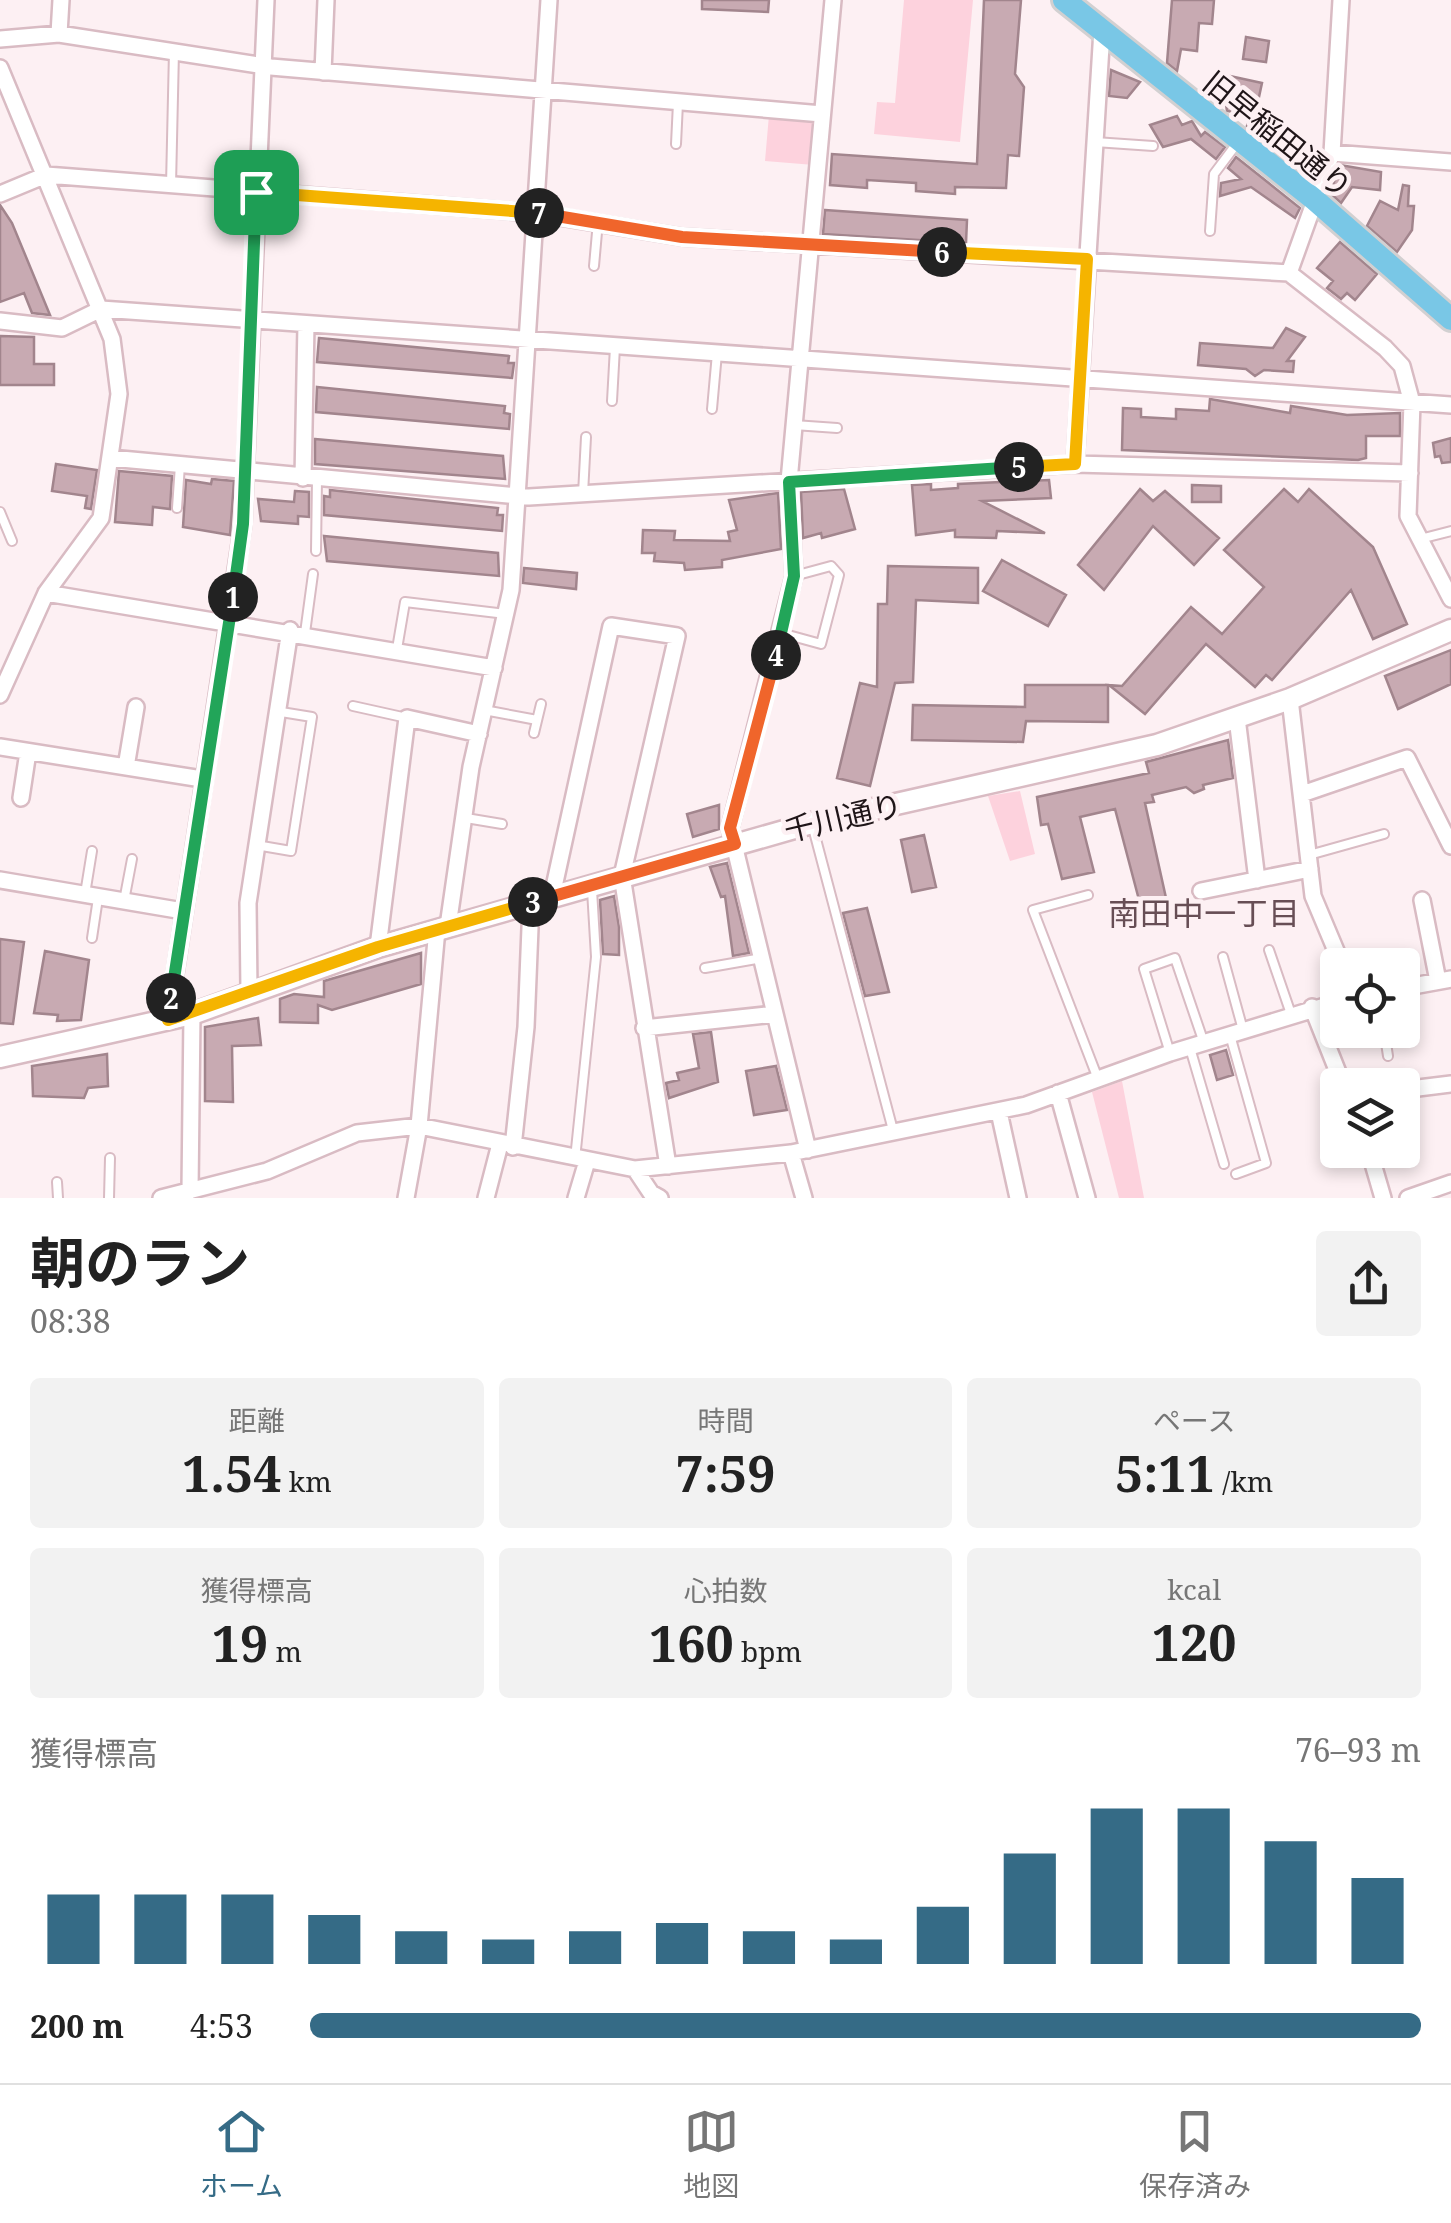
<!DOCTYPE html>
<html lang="ja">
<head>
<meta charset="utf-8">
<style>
	:root { --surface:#fff; --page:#f2f2f2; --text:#222; --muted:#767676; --line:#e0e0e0; --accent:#356b86 }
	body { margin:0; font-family:"Noto Serif","Noto Sans JP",serif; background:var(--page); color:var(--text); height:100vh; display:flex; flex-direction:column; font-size:38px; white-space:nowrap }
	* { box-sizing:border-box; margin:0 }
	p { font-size:32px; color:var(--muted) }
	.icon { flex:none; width:55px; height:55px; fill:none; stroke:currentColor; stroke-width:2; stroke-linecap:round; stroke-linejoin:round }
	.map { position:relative; height:1198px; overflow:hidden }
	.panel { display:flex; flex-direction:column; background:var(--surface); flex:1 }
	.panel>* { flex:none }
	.buttons { position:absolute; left:1320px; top:948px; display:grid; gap:20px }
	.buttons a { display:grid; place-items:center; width:100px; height:100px; border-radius:10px; background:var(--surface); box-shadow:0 5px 15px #0003; font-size:50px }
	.pin { position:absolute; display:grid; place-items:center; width:85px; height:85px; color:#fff; margin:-42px; border-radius:20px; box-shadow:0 5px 15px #0006 }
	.km { position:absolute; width:50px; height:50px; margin:-25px; border-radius:50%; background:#222; color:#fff; font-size:28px; line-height:50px; text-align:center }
	.round { display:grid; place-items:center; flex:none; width:105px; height:105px; border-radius:10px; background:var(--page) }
	.headline { display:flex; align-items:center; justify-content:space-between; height:170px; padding:0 30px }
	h1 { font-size:55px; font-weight:700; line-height:75px }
	.stats { display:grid; grid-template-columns:repeat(3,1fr); gap:15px; height:170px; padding:10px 30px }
	.stats div { display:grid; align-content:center; border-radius:10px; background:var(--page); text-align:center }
	.stats b { font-size:50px; font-weight:700 }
	.stats small { font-size:28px; font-weight:400 }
	.stats p { font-size:28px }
	.chart { height:280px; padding:20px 30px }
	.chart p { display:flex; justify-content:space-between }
	.chart svg { width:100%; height:180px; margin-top:10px; stroke:var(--accent); stroke-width:6 }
	ul { padding:0 30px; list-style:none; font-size:32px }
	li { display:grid; grid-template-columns:160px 120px 1fr; align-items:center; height:75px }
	li i { height:25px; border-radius:12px; background:var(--accent) }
	.menu { display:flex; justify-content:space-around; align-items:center; height:140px; border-top:2px solid var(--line); background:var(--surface); font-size:28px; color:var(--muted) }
	.menu a { display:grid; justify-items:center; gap:5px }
	.menu .active { color:var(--accent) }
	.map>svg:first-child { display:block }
	.green { fill:#fdd2dd }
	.building { fill:#c8aab2; stroke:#a2858d; stroke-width:2.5 }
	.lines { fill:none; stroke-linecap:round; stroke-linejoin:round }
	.service-casing { stroke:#d9bbc3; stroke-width:12 }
	.minor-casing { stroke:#d9bbc3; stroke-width:20 }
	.secondary-casing { stroke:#d9bbc3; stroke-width:25 }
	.primary-casing { stroke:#d2d0d1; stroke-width:28 }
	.service { stroke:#fff; stroke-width:8 }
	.minor { stroke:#fff; stroke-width:15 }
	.secondary { stroke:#fff; stroke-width:20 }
	.primary { stroke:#79c7e6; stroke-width:22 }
	.split-1-casing { stroke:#fff; stroke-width:20 }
	.split-2-casing { stroke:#fff; stroke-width:20 }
	.split-3-casing { stroke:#fff; stroke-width:20 }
	.split-4-casing { stroke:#fff; stroke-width:20 }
	.split-5-casing { stroke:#fff; stroke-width:20 }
	.split-6-casing { stroke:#fff; stroke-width:20 }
	.split-7-casing { stroke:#fff; stroke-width:20 }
	.split-8-casing { stroke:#fff; stroke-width:20 }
	.split-1 { stroke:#22a559; stroke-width:12 }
	.split-2 { stroke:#22a559; stroke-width:12 }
	.split-3 { stroke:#f5b400; stroke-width:12 }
	.split-4 { stroke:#f0652b; stroke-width:12 }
	.split-5 { stroke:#22a559; stroke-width:12 }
	.split-6 { stroke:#f5b400; stroke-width:12 }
	.split-7 { stroke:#f0652b; stroke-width:12 }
	.split-8 { stroke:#f5b400; stroke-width:12 }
	.labels { text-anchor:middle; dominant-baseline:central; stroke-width:9; stroke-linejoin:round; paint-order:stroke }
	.street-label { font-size:30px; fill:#1f1518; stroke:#fdf0f3 }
	.neighbourhood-label { font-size:32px; fill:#674e55; stroke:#fdf0f3 }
</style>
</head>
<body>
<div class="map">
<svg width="1451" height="1198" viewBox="0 0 1451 1198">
	<rect width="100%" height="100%" fill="#fdf0f3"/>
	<path class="green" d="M904 0H973L960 142 874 134 877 102 895 103Z
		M769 115 817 119 814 165 765 161Z
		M1020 791 1035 854 1010 861 988 796Z
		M1122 1081 1144 1198H1119L1092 1092Z"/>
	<path class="building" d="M702 0H769L768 12 702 9Z
		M984 0H1021L1015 74 1024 87 1019 156 1008 155 1006 188 955 187V194L916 191V183L867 180V188L830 185 832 154 977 164Z
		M1172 0H1214L1212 24 1199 23 1197 51 1181 49 1177 71 1167 63Z
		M1246 37 1269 41 1266 62 1243 59Z
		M1111 70 1140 82 1127 98 1109 96Z
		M1216 73 1262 83 1256 111 1283 121 1278 127 1310 148 1301 159 1315 168 1310 177 1267 143 1270 139 1247 126 1251 115 1227 111 1225 98 1212 95Z
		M1177 116 1182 125 1192 121 1201 136 1205 132 1225 147 1216 159 1191 139 1163 147 1150 125Z
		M1236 157 1300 208 1295 218 1251 187 1220 196 1221 183 1241 179 1228 168Z
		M1340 165 1381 172 1380 190 1352 187 1341 203 1330 193Z
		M1403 185 1409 186 1408 206H1414L1412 230 1397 252 1367 226 1380 201 1398 210Z
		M0 205 12 223 50 315 32 313 24 293 0 302Z
		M825 210 967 220 966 243 823 234Z
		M1340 242 1377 274 1355 300 1347 293 1341 299 1336 295 1327 288 1333 281 1317 268Z
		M1286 328 1305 337 1287 361H1294L1293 372 1264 370 1255 376 1246 369 1198 365 1200 343 1273 348Z
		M0 336 34 337V364H54V385H0Z
		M319 338 509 356 508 363H514L512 378 317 362Z
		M317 387 505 406 504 413 510 414 509 429 316 412Z
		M1210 399 1290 413 1291 406 1347 415 1400 413V436H1366V458L1358 460 1122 450 1123 408 1141 409V417L1176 419V409L1209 411Z
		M1451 438V462L1442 463 1440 456 1435 457 1433 443Z
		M315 439 503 456 505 479 315 464Z
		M56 464 97 470 91 509 85 508 87 496 52 491Z
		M119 471 172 476 170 509 153 507 152 525 115 522Z
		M212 479 234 481 230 535 183 527 186 480 211 484Z
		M1049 480 1051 498 982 501 1045 533 997 531 996 538 955 537V530L916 535 912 485 931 484V490L958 488V484Z
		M1192 485 1221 486V502H1192Z
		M844 489 855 529 822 538 821 533 803 538 801 492Z
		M1140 489 1153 501 1165 491 1219 538 1194 565 1153 526 1104 590 1078 565Z
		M1284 489 1298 502 1309 489 1373 547 1407 624 1373 639 1351 590 1272 680 1266 675 1255 687 1206 644 1145 714 1109 685 1122 686 1191 607 1222 634 1264 587 1224 550Z
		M330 490 498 508 497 515H503L502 531 324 515V496L330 497Z
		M295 491 309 492V517L298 516V524L261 521 258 499 294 502Z
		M778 493 781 549 722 560V567L685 570 684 563 654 561 655 553H642L643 530 675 531 674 540 730 541 728 532 737 530 729 500Z
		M324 536 498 553 499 576 327 561Z
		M1002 560 1066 595 1048 626 983 591Z
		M888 566 978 568V603L916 600 913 682 895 683 870 786 837 778 860 683 877 687 878 604H887Z
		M524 568 577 573 576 589 523 583Z
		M1451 650V684L1398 709 1385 676Z
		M1025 685H1108V722L1026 721 1023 742 912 740 913 705 1025 707Z
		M1228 740 1233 778 1203 785 1204 789 1194 793 1186 787 1152 795 1154 802 1145 803 1168 907 1143 915 1115 809 1080 817 1094 872 1062 879 1048 824 1041 825 1037 797 1149 773 1146 762Z
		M719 805V829L693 837 687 814Z
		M924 835 936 887 912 892 901 840Z
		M727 863 749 953 733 956 725 896 721 897 710 867Z
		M614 896 619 927V955L603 954 600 900Z
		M867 908 889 992 865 996 843 913Z
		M0 939 24 942 13 1024 0 1023Z
		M45 951 89 960 81 1020 57 1021 58 1015 34 1013Z
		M421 953V984L332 1010 318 1005V1023L280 1022V999L294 994 324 997V981Z
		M258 1018 261 1045 232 1046 233 1102 205 1101V1027Z
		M711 1032 718 1082 669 1098 666 1083 679 1080 677 1073 699 1068 693 1034Z
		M1226 1050 1233 1075 1217 1080 1210 1055Z
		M107 1054 108 1086 88 1088 84 1098 33 1096 32 1066Z
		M776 1066 787 1110 754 1115 746 1071Z"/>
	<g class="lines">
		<g class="service-casing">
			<path id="service" d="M1095 142 1153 146
				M676 144 678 103
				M171 185 174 51
				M1210 231 1214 174 1238 142
				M594 266 598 221
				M612 401 615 347
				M712 409 717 353
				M794 425 837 428
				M583 494 586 437
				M177 508 180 465
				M0 512 12 541
				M1420 539 1451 531
				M316 551 317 479
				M305 633 313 574
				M781 633 821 644 839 575 831 566 794 576
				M397 649 405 602 506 614
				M353 706 407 718
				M484 710 537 720
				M534 733 541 704
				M466 818 502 824
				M812 824 894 1134
				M256 845 291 851 312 717 275 711
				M1309 855 1384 834
				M85 894 92 851
				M1088 895 1033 910 1098 1079
				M124 901 132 859
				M92 938 98 898
				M1269 950 1291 1014
				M1223 957 1243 1030
				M705 968 762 958
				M1384 1030 1388 1056
				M1230 1035 1266 1163 1236 1174
				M1190 1048 1224 1164
				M1170 1053 1144 969 1175 958 1204 1043
				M575 1159 596 957 592 890
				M57 1182 58 1198
				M109 1198 110 1158"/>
		</g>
		<g class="minor-casing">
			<path id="minor" d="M59 34 61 0
				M0 39 59 34 271 67 822 114
				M0 68 112 339 119 394 101 518 46 593 0 695
				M323 72 326 0
				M1332 153 1451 162
				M0 194 46 175 535 213 682 237 1289 273 1385 348 1402 366 1412 403 1408 516 1451 599
				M1289 273 1332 153 1341 0
				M0 321 62 328 101 309 1451 405
				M110 458 529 497 1075 464 1410 473
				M1075 464 1102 30
				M303 478 306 324
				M46 593 494 668
				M1290 699 1313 896 1342 965
				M1237 718 1257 880
				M0 747 202 779
				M126 767 136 707
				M1302 794 1407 758 1451 846
				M21 798 28 752
				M0 880 183 911
				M1201 891 1310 869
				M552 896 611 626 677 636 622 876 668 1166
				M1422 900 1438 981
				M448 926 471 767 511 590 549 0
				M378 947 407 718 479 734
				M1402 988 1451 979
				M249 991 248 903 290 630
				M1312 1007 1343 1085
				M168 1020 243 524 266 0
				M644 1028 775 1014
				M1402 1090 1451 1084
				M1058 1093 1087 1198
				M999 1112 1018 1198
				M513 1147 526 1027 531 903
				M808 1150 730 828 794 576 789 481 833 0
				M1369 1150 1383 1198
				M791 1153 804 1198
				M635 1169 651 1193 660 1198
				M190 1191 192 1014
				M161 1198 267 1171 357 1133 419 1126 635 1169 791 1153 1026 1105 1170 1053 1338 1002
				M406 1198 419 1126 437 929
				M486 1198 500 1144
				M576 1198 587 1161
				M1408 1198 1451 1183"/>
		</g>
		<g class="secondary-casing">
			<path id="secondary" d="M0 1057 192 1014 378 947 812 823 1157 745 1290 699 1451 630"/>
		</g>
		<g class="primary-casing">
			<path id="primary" d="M1064 0 1315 200 1451 319"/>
		</g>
		<use href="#service" class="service"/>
		<use href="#minor" class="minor"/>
		<use href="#secondary" class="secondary"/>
		<use href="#primary" class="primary"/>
	</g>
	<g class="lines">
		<g class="split-1-casing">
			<path id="split-1" d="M233 597 243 524 256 192"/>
		</g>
		<g class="split-2-casing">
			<path id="split-2" d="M171 998 233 597"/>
		</g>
		<g class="split-3-casing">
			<path id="split-3" d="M171 998 168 1020 378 947 533 902"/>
		</g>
		<g class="split-4-casing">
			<path id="split-4" d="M533 902 735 844 730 828 776 655"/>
		</g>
		<g class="split-5-casing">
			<path id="split-5" d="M776 655 794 576 789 482 1019 467"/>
		</g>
		<g class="split-6-casing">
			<path id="split-6" d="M942 252 1087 259 1075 464 1019 467"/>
		</g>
		<g class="split-7-casing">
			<path id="split-7" d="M539 213 682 237 942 252"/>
		</g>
		<g class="split-8-casing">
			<path id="split-8" d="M256 192 539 213"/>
		</g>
		<use href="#split-1" class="split-1"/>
		<use href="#split-2" class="split-2"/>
		<use href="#split-3" class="split-3"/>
		<use href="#split-4" class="split-4"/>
		<use href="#split-5" class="split-5"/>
		<use href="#split-6" class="split-6"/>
		<use href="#split-7" class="split-7"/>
		<use href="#split-8" class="split-8"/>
	</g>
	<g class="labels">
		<g class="street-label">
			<text transform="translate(1278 134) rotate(39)">旧早稲田通り</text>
			<text transform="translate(843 817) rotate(-13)">千川通り</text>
		</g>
		<g class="neighbourhood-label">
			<text x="1204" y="912">南田中一丁目</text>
		</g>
	</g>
</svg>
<div class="buttons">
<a><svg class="icon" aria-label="locate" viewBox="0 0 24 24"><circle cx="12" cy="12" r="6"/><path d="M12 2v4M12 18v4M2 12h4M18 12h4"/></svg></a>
<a><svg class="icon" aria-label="layers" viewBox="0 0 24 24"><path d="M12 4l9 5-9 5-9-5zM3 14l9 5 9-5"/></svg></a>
</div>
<div class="pin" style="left:256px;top:192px;background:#1e9e55"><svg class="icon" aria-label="arrive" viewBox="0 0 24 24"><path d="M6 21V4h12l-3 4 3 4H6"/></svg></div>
<b class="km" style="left:233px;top:597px">1</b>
<b class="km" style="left:171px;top:998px">2</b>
<b class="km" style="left:533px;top:902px">3</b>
<b class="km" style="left:776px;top:655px">4</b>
<b class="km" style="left:1019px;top:467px">5</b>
<b class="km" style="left:942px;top:252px">6</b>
<b class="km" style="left:539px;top:213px">7</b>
</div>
<section class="panel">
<div class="headline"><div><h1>朝のラン</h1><p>08:38</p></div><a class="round"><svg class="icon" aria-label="share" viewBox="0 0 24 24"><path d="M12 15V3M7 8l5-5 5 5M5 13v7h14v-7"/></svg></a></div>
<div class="stats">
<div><p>距離</p><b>1.54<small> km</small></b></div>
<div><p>時間</p><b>7:59</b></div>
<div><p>ペース</p><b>5:11<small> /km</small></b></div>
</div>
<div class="stats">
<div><p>獲得標高</p><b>19<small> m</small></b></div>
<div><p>心拍数</p><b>160<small> bpm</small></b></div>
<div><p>kcal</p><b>120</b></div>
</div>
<div class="chart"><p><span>獲得標高</span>76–93 m</p>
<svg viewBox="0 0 160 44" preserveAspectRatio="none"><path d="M5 44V27M15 44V27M25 44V27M35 44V32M45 44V36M55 44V38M65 44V36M75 44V34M85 44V36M95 44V38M105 44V30M115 44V17M125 44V6M135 44V6M145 44V14M155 44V23"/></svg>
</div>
<ul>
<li><b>200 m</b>4:53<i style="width:100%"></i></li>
</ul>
</section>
<nav class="menu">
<a class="active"><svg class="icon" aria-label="home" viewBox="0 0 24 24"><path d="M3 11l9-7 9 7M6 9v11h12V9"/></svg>ホーム</a>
<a><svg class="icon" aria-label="map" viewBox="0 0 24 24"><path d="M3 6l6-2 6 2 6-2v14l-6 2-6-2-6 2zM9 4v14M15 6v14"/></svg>地図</a>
<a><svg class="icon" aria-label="saved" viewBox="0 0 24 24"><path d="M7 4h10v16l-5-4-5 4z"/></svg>保存済み</a>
</nav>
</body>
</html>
